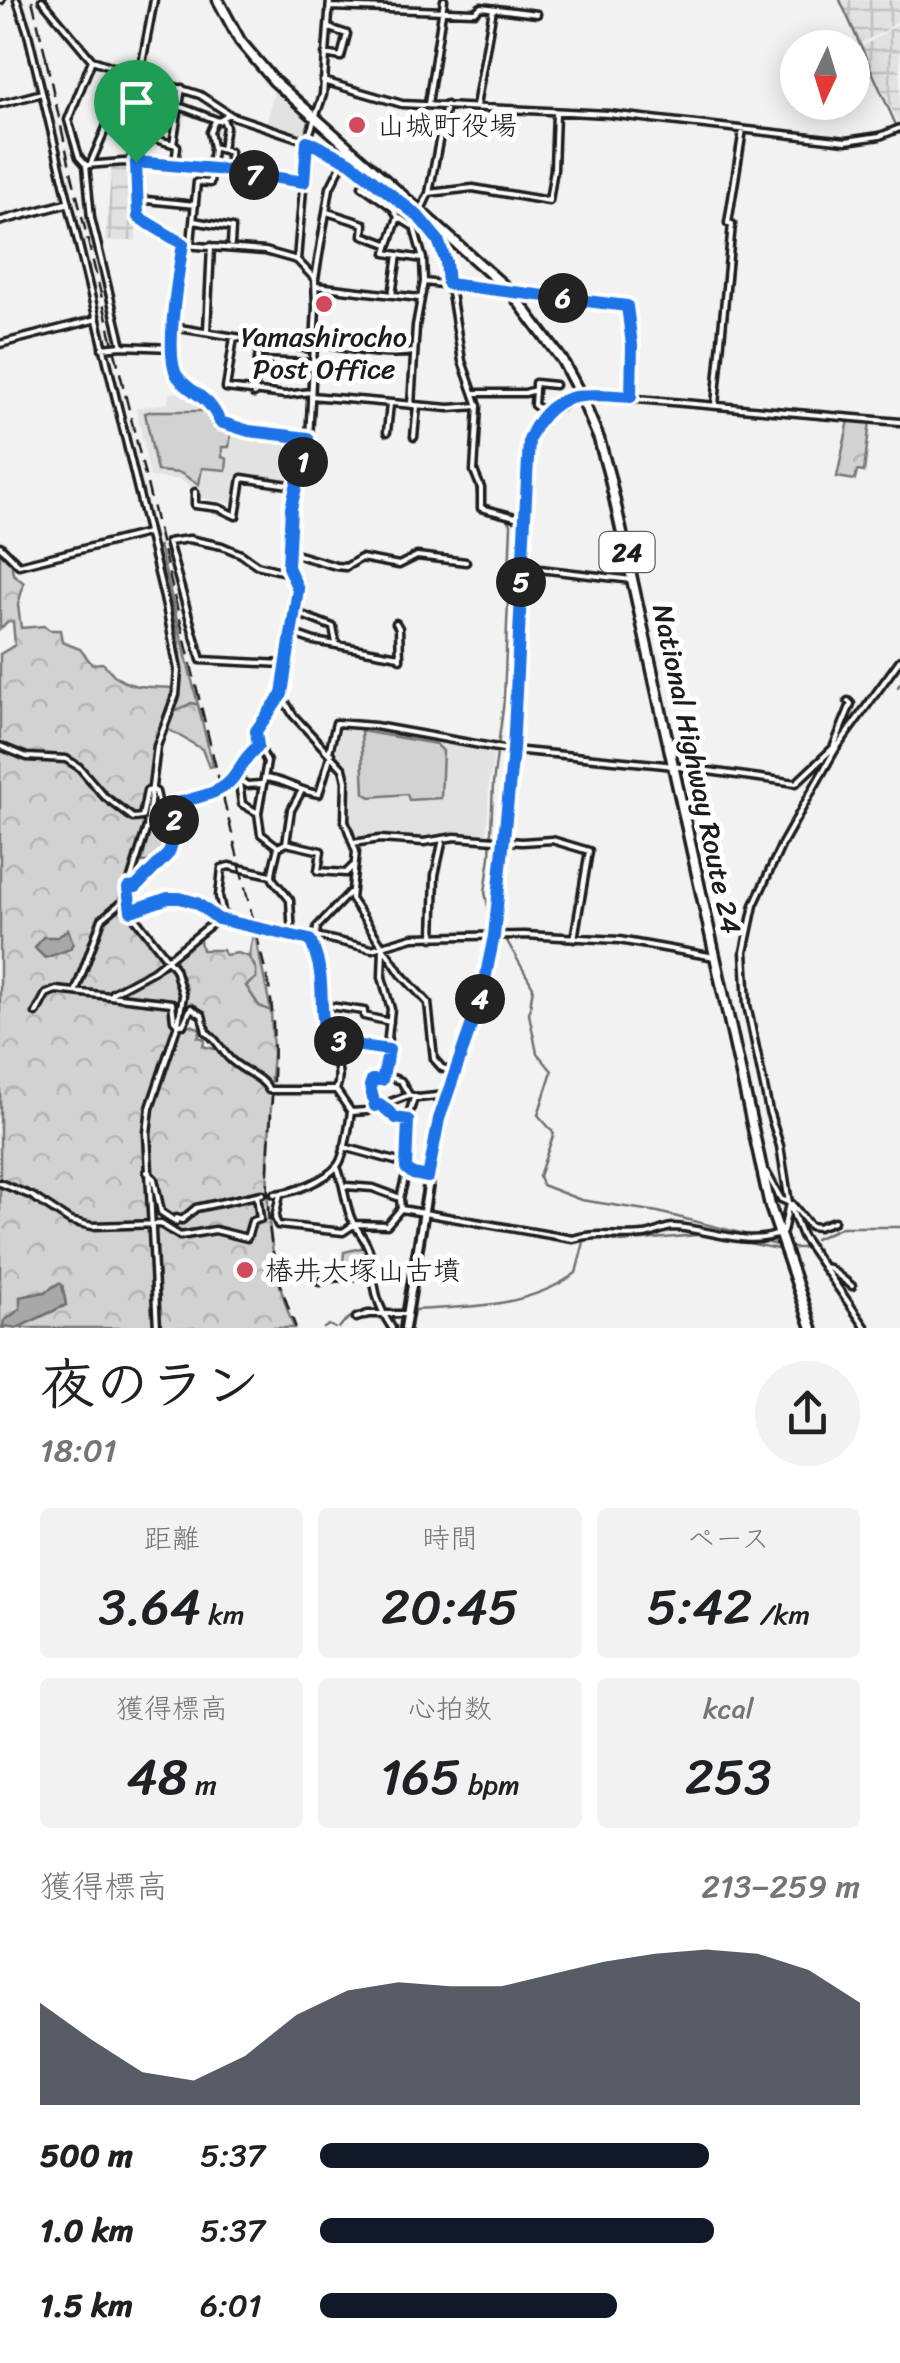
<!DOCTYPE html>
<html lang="ja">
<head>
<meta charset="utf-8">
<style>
	:root { --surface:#fff; --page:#f2f2f2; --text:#202124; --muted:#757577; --accent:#111827 }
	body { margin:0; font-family:Sriracha,"Klee One",sans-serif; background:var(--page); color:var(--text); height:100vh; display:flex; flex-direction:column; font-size:38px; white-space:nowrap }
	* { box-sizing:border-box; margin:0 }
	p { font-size:32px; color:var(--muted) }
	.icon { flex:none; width:55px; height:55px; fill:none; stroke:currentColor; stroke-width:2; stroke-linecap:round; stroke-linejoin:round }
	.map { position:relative; height:1328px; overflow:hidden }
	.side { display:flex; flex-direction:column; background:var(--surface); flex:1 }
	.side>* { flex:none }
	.needle { width:65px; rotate:184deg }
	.buttons { position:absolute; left:780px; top:30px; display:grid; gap:20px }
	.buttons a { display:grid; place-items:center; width:90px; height:90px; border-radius:50%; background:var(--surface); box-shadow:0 5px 25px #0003; font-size:50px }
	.pin { position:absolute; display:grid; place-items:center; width:85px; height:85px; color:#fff; margin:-102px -42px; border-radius:50% 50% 50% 0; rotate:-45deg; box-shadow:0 0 10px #0007 }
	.pin .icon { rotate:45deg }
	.km { position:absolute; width:50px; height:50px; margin:-25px; border-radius:50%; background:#222; color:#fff; font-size:28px; line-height:50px; text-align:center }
	.round { display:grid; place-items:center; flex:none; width:105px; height:105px; border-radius:52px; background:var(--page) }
	.headline { display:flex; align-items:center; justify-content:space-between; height:170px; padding:0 40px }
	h1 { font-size:55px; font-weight:600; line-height:75px }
	.stats { display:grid; grid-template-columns:repeat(3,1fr); gap:15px; height:170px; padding:10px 40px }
	.stats div { display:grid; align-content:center; border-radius:10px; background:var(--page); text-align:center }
	.stats b { font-size:50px; font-weight:600 }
	.stats small { font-size:28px; font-weight:400 }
	.stats p { font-size:28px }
	.chart { height:280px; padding:20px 40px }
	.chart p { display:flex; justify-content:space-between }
	.chart svg { width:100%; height:180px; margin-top:10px; fill:var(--accent); opacity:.7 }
	ul { padding:0 40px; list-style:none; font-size:32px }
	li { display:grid; grid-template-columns:160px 120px 1fr; align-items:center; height:75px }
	li i { height:25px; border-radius:12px; background:var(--accent) }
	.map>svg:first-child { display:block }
	.built { fill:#e2e2e2 }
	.industrial { fill:url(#industrial-grid) }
	.grass { fill:#d2d2d2; stroke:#777; stroke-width:2.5 }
	.forest { fill:url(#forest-crowns); stroke:#777; stroke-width:2.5 }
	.water { fill:#a8a8a8; stroke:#707070; stroke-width:2.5 }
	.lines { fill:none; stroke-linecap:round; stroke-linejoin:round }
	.stream { stroke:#707070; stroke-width:2.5 }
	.minor-casing { stroke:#1c1c1c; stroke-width:11 }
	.tertiary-casing { stroke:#1c1c1c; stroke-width:12 }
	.primary-casing { stroke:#1c1c1c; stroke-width:14 }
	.trunk-casing { stroke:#1c1c1c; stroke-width:15 }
	.minor { stroke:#fff; stroke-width:4 }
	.tertiary { stroke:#fff; stroke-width:5 }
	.primary { stroke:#fff; stroke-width:6 }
	.trunk { stroke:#fff; stroke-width:8 }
	.rail { stroke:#1c1c1c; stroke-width:2.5; stroke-dasharray:15 8; stroke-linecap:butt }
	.minor-bridge-casing { stroke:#1c1c1c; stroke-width:11; stroke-linecap:butt }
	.minor-bridge { stroke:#fff; stroke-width:4 }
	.route-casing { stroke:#fff; stroke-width:20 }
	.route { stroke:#1a73e8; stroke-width:12 }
	.poi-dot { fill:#d1495b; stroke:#fff; stroke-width:4 }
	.labels { text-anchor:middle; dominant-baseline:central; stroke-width:10; stroke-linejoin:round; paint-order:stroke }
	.shield { fill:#fff; stroke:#606060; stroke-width:2.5 }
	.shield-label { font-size:25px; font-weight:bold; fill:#1c1c1c }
	.poi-label { font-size:28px; fill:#1c1c1c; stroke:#fff; text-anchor:start }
	.street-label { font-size:28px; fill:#1c1c1c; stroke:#fff }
</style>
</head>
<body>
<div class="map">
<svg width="900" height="1328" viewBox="0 0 900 1328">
	<defs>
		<pattern id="industrial-grid" width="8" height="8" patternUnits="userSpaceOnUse" patternTransform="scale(2.5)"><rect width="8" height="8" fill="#e2e2e2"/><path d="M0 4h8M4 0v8" fill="none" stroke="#c1c1c1"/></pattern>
		<pattern id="forest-crowns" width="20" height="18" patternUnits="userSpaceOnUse" patternTransform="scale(2.5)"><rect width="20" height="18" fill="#d2d2d2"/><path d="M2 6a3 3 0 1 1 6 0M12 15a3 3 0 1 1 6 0" fill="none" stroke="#b4b4b4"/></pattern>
	</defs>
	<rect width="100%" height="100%" fill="#f2f2f2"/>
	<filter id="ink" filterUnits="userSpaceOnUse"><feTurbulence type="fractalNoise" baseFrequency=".01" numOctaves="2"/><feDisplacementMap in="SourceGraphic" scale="20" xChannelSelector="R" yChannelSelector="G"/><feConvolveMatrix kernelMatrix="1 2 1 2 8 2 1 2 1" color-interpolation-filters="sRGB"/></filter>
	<g filter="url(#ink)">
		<path class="built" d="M274 90 308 122 304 136 266 126Z
			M169 393H196L222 425 244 432 305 440 293 484 241 476 236 504 199 497 196 489 180 480 150 477 136 408 168 403Z
			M343 726 495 752 489 782 487 836 454 834 423 840 386 837 356 840 349 817 351 775 334 752 339 728Z"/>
		<path class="industrial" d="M841 0H900V19L885 31 860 43Z
			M900 23V124L899 125 862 47Z
			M112 165H136V241H105Z"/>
		<path class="grass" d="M153 411H206L216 429 231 433 229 447H222V457L227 459 226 470 202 468 199 484 180 473 157 471 145 413Z
			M159 546 198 705 191 703 173 713C193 661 169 599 156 547Z
			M361 731 436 744 443 751 441 798 409 800 407 794 370 797 364 793Z
			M254 930 271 1011 259 1006 246 986 256 978V969L249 957Z
			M365 1247 369 1258 368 1274 342 1275 344 1252Z"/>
		<path class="forest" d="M849 420 870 421 864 472 857 471 855 480 837 477Z
			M0 549 11 559 13 574 24 583 18 605 21 628 44 626 50 630H60L62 642 80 649 92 664 102 663C107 666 110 671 114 675 130 690 153 686 173 688L154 745 148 809 124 892 132 922 172 971 180 997 175 1023 149 1098 143 1133 154 1328H17L66 1305 62 1285 59 1283 45 1292 20 1297 21 1309 4 1321 5 1328H0V654L15 645 13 622 8 621 0 629Z
			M192 703 198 705 213 766 209 767 202 749 166 728 173 713Z
			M155 807H172C170 833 180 862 142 862Z
			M199 936 202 950H223L225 955 238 953 249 957 256 969V978L246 986 259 1006 271 1011 273 1053 270 1089C262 1073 244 1070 231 1058 216 1044 209 1028 200 1010L191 1006 183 1022 187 989 173 954Z
			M186 1023 201 1029 198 1037 205 1039 203 1046 214 1049 217 1044 229 1061 264 1081 267 1090 272 1092C266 1179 261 1244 294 1328H161L150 1134 154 1109 180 1028Z"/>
		<path class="water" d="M68 929 73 943 70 949 45 958 35 948 43 937H58Z
			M59 1283 62 1285 66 1305 17 1328 3 1326 4 1321 20 1309V1297L45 1292Z"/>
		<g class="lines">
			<path class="stream" d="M840 0 900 134
				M475 479 479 512 507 519 511 524 504 701 493 784 490 857 485 892 490 916
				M898 687 900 683
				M507 941 533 987 529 1014 537 1053 552 1071 538 1115 554 1133 539 1176 542 1185 581 1200 658 1212 752 1236
				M593 1237 622 1242 707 1234 782 1250
				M815 1239 842 1227H900
				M759 1240 780 1246
				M789 1248H802
				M411 1310C468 1307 528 1308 576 1273L585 1238
				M324 1328 329 1325 335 1328
				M339 1328C352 1308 379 1311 401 1311"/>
			<g class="minor-casing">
				<path id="minor" d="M0 0H1
					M17 0 27 30 166 606 178 670 176 695 157 746 147 827 128 888 133 915 175 969 183 996 178 1024 150 1108 147 1133 157 1328
					M42 0 92 60 200 95 232 116 307 141 336 154 418 216 435 233 446 262 462 361 478 406 474 471 481 488V508L523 519
					M330 0 323 95 307 141 297 260 315 279 316 307 309 439 292 498 287 559 289 573 298 589 297 598 281 694 293 715 343 769 346 781 345 821 356 852 351 899 401 974 428 1003 434 1059 442 1068 453 1072
					M330 7 475 12 481 7 537 14
					M325 54 341 57 347 34 329 28
					M92 60 68 120 79 157 86 165 91 218 122 346 172 348
					M140 74 154 0
					M323 81 402 104 608 114 846 141 880 136 900 128
					M0 104 42 93
					M428 104 444 0
					M179 106 219 121 228 114
					M476 106 493 9
					M215 121 210 132 213 147 230 152 227 170
					M136 134 173 144
					M222 149 226 127 223 119
					M131 162 136 134 155 80
					M136 163 138 217 183 245
					M86 165 124 162 164 165 304 182
					M90 165 117 102 118 94 112 84 118 68
					M175 165 177 146 173 144 182 88
					M362 186 393 208
					M429 193 473 188 549 201 554 169 556 113
					M403 195 393 208 398 217 414 227 423 259 424 282 416 326 411 405
					M137 199 195 205
					M421 210 429 193 446 105
					M327 212 364 224 363 235 387 244
					M398 217 386 253 423 259
					M194 221 232 228 231 244
					M191 243 197 182 210 183 213 147
					M297 260 265 251 183 245C178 268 163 358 178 377 193 396 206 392 220 422L249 431 309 439
					M315 279 330 188 344 160
					M424 282 505 291
					M316 286 419 298
					M514 293 627 306 632 345 631 397
					M392 295 398 255
					M173 327 311 349
					M207 331 211 246
					M234 337 226 388 285 395 311 392
					M315 343C349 348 380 357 414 352
					M0 344 97 319
					M102 348 122 346
					M258 361 312 363
					M535 390V383L555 385
					M476 393H525L535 390 534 405 546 413
					M254 394 260 341
					M580 394 900 422
					M311 396 449 408 478 406
					M715 405 732 224 728 223 743 130
					M387 432 390 404
					M414 437 417 406
					M195 492V505L219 508 236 516 242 478 296 486
					M0 546 19 565 147 533
					M288 552 336 566 346 567 361 558 399 565 417 556 466 562
					M523 567 632 580
					M294 612 333 627 336 643
					M396 623 399 628 400 659
					M291 633 314 641 399 656
					M284 664 201 660 168 542 189 539 222 546 241 554 257 565 289 573
					M0 746 27 757 66 759 79 767 104 796 133 818 142 817 147 791 153 790
					M329 752 336 723 375 726 503 749 665 765 796 783 833 748 851 704 848 701
					M234 776 247 785 261 784
					M264 778C284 779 299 792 319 794L331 754
					M239 782 242 804 258 813
					M153 790 156 792 159 806 174 805
					M286 843 321 851 318 871 346 873 353 866
					M353 843 380 839 424 842 455 837 522 842 552 840 589 851 574 939
					M278 847 261 834 258 813 267 762 255 737 259 725 281 694
					M130 887H136L169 853 175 830 174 805C194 797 219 796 233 778 243 764 244 758 258 746
					M131 911 168 898H180L197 903 218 919 310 940 316 936 317 927 349 893
					M224 920 219 896 222 868 229 866 271 875
					M316 936 372 949 413 937 524 935 619 940 715 957
					M292 937 290 900C268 871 269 887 278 847L286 843 291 810 301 792
					M433 938 435 875 443 839
					M383 947 382 977 391 1009 384 1075 401 1081 409 1095
					M76 990 102 919 128 897
					M112 993 153 971 218 919
					M322 1005 364 1011V1016L390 1022
					M36 1013 46 994 56 990 172 1003 174 1020 178 1024 183 1025 191 1008 202 1015 206 1032C217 1039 220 1049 229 1058 242 1072 260 1074 269 1090
					M330 1041 389 1049
					M279 1090H336
					M380 1104 396 1118 408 1119
					M375 1106 370 1086 372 1080H382L384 1075
					M351 1112 367 1111 409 1095 418 1098 446 1095
					M344 1147 406 1164 408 1172 428 1177
					M406 1162 409 1114 414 1098
					M337 1167C345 1186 345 1205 352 1220 357 1231 368 1241 370 1254 375 1285 373 1299 392 1328
					M147 1172 154 1179 161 1212 176 1222V1218L182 1220 196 1208 257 1195
					M766 1172 781 1199 792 1204 810 1226 818 1227 834 1221
					M0 1183 32 1196 70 1221 92 1226 161 1224 180 1236 215 1230 247 1238 252 1221 260 1219 257 1195 262 1194
					M346 1186 373 1188 400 1198 401 1209 573 1239C597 1231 619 1238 644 1235 655 1234 663 1227 674 1227 710 1229 750 1249 783 1232L788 1208
					M274 1194C292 1194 327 1179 337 1166 345 1158 349 1124 351 1112L336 1090C346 1066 325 1045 321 1020 317 985 328 978 310 940
					M280 1194 275 1218 278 1225 343 1232 355 1224 387 1225 400 1210
					M400 1198 407 1170
					M823 1267 829 1268 852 1286
					M320 1282 331 1278 369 1275
					M356 1318 368 1314H407
					M866 1328 802 1236 789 1203 780 1146 769 1111 747 1005 744 952 754 905 782 844 835 750 900 660"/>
			</g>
			<g class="tertiary-casing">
				<path id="tertiary" d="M0 221 68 203"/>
			</g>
			<g class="primary-casing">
				<path id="primary" d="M405 1328 439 1119 482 994 494 936 513 750 529 441 546 413 580 394"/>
			</g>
			<g class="trunk-casing">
				<path id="trunk" d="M218 0 240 41 274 81 512 293 562 360 580 394 599 439 610 479 770 1206 812 1328"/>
			</g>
			<use href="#minor" class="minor"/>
			<use href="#tertiary" class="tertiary"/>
			<use href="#primary" class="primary"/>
			<use href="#trunk" class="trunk"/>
			<path class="rail" d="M32 0 49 70
				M46 59 70 167 269 986C282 1066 263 1145 269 1224 272 1260 283 1295 296 1328"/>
			<g class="minor-bridge-casing">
				<path id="minor-bridge" d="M269 1090H279"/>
			</g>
			<use href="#minor-bridge" class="minor-bridge"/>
		</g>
	</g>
	<g class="lines" filter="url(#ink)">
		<g class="route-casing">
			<path id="route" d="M307 141 350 162 418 216 438 240 446 262 448 284 627 306 632 345 631 397C584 394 550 389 529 440L513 750 494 936 482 994 439 1119 428 1177 413 1174 406 1168 408 1120 396 1118 380 1104 375 1106 370 1086 372 1080H382L389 1050 327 1041C316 1003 329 981 310 940L218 919 197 903 180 898H168L131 911 128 888 136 887 169 853 176 830 174 804C194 797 219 796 233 778 243 764 244 758 258 746L256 731 282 694 298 589 288 567 291 508 308 438 249 431 220 422C207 393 193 396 178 377 163 358 179 269 183 244L138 217 136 162 226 170 304 182Z"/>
		</g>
		<use href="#route" class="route"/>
	</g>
	<g class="poi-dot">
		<circle cx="357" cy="125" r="10"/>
		<circle cx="324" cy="304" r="10"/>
		<circle cx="245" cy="1270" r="10"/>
	</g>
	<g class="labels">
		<rect class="shield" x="599.5" y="532" width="55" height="40" rx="8"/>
		<g class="shield-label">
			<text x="627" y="552">24</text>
		</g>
		<g class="poi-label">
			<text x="377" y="125">山城町役場</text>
			<text x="324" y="336" text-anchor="middle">Yamashirocho<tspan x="324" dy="32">Post Office</tspan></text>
			<text x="265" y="1270">椿井大塚山古墳</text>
		</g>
		<g class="street-label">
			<text transform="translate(697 769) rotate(78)">National Highway Route 24</text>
		</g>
	</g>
</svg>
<div class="buttons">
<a><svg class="needle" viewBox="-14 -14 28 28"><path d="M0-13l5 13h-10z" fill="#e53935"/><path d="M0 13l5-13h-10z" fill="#757577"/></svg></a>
</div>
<div class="pin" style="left:136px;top:162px;background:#1e9e55"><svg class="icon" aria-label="arrive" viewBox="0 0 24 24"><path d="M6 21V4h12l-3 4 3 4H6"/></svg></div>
<b class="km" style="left:303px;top:462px">1</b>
<b class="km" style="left:174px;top:820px">2</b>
<b class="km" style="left:339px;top:1041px">3</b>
<b class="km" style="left:480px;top:999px">4</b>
<b class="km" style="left:521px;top:582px">5</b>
<b class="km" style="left:563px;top:298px">6</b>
<b class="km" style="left:254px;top:175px">7</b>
</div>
<section class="side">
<div class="headline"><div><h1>夜のラン</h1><p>18:01</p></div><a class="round"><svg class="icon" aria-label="share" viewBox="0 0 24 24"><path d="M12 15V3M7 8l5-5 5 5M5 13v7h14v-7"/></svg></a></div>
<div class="stats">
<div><p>距離</p><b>3.64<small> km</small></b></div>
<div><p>時間</p><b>20:45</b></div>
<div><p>ペース</p><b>5:42<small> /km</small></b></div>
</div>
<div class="stats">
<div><p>獲得標高</p><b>48<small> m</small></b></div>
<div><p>心拍数</p><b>165<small> bpm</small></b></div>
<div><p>kcal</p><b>253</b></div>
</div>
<div class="chart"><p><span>獲得標高</span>213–259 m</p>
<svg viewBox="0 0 160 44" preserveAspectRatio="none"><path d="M0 44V19L10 28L20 36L30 38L40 32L50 22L60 16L70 14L80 15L90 15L100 12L110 9L120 7L130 6L140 7L150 11L160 19V44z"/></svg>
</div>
<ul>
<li><b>500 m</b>5:37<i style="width:72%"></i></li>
<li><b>1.0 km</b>5:37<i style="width:73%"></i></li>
<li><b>1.5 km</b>6:01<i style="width:55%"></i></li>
</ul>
</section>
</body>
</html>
